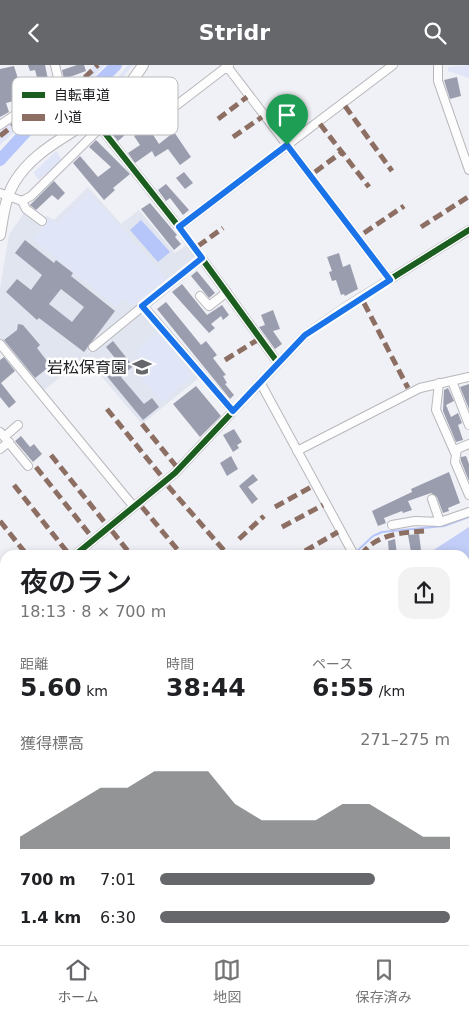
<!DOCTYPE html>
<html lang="ja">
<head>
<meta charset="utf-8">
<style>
	:root { --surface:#fff; --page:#f2f2f2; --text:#202124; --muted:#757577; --line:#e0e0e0; --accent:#65676a }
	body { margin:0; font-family:"DejaVu Sans","Noto Sans JP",sans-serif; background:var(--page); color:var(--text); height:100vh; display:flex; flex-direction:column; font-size:19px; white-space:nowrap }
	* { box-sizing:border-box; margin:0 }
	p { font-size:16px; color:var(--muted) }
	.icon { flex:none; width:28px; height:28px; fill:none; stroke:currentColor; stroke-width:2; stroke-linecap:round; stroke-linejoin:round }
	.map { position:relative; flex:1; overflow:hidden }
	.drawer { position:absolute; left:0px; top:485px; width:470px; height:395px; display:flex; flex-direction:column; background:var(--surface); border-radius:15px 15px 0 0; box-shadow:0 2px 8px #0003 }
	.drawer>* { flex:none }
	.pin { position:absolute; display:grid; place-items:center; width:42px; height:42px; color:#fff; margin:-51px -21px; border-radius:50% 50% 50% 0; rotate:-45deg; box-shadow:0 0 5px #0007 }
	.pin .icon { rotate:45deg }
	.round { display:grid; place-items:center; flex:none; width:52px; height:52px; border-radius:15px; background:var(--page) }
	.overview { display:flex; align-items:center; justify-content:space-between; height:85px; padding:0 20px }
	h1 { font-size:28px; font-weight:600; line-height:38px }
	.metrics { display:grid; grid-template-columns:repeat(3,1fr); gap:8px; height:85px; padding:5px 20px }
	.metrics div { display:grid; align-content:center }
	.metrics b { font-size:25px; font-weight:600 }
	.metrics small { font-size:14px; font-weight:400 }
	.metrics p { font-size:14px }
	.chart { height:140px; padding:10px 20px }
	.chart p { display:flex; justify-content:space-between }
	.chart svg { width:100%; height:90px; margin-top:5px; fill:var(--accent); opacity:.7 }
	ul { padding:0 20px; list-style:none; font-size:16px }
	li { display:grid; grid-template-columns:80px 60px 1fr; align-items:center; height:38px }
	li i { height:12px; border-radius:6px; background:var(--accent) }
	header { display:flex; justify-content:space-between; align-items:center; height:65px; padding:0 20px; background:var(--accent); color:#fff; font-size:22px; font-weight:600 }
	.menu { display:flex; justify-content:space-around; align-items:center; height:70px; border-top:1px solid var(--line); background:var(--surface); font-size:14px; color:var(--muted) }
	.menu a { display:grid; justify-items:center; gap:2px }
	.menu .on { color:var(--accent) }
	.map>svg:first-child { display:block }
	.built { fill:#e1e5ef }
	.green { fill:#e0e5f8 }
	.forest { fill:#c2cef7 }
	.water { fill:#b7c6fa }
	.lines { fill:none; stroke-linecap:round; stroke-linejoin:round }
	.stream { stroke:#b7c6fa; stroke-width:2 }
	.river { stroke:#b7c6fa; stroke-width:12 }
	.building { fill:#9a9dae; fill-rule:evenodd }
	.highway-tunnel { stroke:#d0d1d6; stroke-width:11; stroke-dasharray:11 5.5; stroke-linecap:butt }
	.minor-casing { stroke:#b8b8bc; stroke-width:10 }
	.major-casing { stroke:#b8b8bc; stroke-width:12 }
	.highway-casing { stroke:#b8b8bc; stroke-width:14 }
	.minor { stroke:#fdfdfe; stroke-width:8 }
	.major { stroke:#fdfdfe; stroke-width:10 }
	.highway { stroke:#fdfdfe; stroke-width:11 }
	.quiet { stroke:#8d6e63; stroke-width:5; stroke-dasharray:10 5; stroke-linecap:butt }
	.cycleway-casing { stroke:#fff; stroke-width:9 }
	.cycleway { stroke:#1b5e20; stroke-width:6 }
	.route-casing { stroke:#fff; stroke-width:10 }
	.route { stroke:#1a73e8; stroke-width:6 }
	.labels { text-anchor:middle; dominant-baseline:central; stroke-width:5; stroke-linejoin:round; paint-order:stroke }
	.poi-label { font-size:16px; fill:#1a1c1f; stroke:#fff; text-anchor:end }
	.key { fill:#fff; stroke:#babbbc; stroke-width:1 }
	.key-label { font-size:14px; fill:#1a1c1f }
</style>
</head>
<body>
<header><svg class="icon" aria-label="back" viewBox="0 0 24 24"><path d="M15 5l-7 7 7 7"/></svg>Stridr<svg class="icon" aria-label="search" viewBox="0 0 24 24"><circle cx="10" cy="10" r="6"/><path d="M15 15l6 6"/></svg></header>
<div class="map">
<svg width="469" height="880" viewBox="0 0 469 880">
	<rect width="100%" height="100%" fill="#f0f1f6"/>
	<path class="built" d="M88 122 121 159 139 145 175 188 187 180 197 195 92 280 86 290 142 245 200 312 142 359 85 292 43 326 0 275V224L9 170 28 142 43 154 47 151 54 155Z"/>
	<path class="green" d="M95 0H105L83 23 26 57 0 80V66L4 62 41 39 45 31 72 15 82 12Z
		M128 0H133L104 35 49 72 57 58 104 29Z
		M469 0V13L448 6V2Z
		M56 86 62 95 39 115 33 108Z
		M89 127 166 213 133 241 124 234 116 242 33 174 50 154 57 158Z
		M156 267 193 311 162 337 137 308 138 283Z"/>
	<path class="forest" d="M469 462V880H0V779L5 770V875H465V490H426Z"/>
	<path class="water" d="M141 155 170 187 158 197 130 165Z"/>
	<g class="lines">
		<path class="stream" d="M355 488 373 471 382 467 444 461 469 452
			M302 490H315"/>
		<path class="river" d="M0 95 34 58 97 19 116 0"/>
	</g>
	<path class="building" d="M28 0H45L50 24 41 27 35 5 30 6Z
		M77 0H84L86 6 64 14 62 5Z
		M14 1 19 17 24 16 29 32 6 38 9 47 0 52V4Z
		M457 12 461 31 450 34 444 15Z
		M113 53 126 69 118 76 105 60Z
		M148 62 159 79 174 67 191 92 180 100 168 84 155 92 152 86 135 98 128 88 140 80 134 71Z
		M96 75 130 109 113 123 115 125 104 135 73 98 80 91 98 112 111 102 89 82Z
		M184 107 193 118 185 124 176 113Z
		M54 116 65 128 58 135 52 130 36 145 30 140Z
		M166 119 189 145 183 150 170 133 166 136 158 125Z
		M150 138 177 170 175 172 181 179 174 185 141 144Z
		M25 175 54 198 56 195 73 208 71 211 115 246 84 287 39 253 37 255 6 227 17 214 31 225 42 210 15 188ZM61 224 84 242 72 257 49 239Z
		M339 188 343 202 350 199 358 224 345 231 344 229 341 230 336 215 332 216 329 207 332 206 327 192Z
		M197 206 215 228 209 233 191 211Z
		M182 219 207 250 222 240 229 250 223 255 221 251 211 259 215 263 209 268 172 227Z
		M166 237 201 280 206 276 217 290 213 293 226 310 223 311 227 318 225 319 234 330 230 334 157 244Z
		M273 245 280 264 273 266 282 279 275 284 259 262 265 260 261 250Z
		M18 259 23 260 40 280 37 283 47 296 45 298 49 302 35 313 4 275 17 265Z
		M113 276 133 301 121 312 144 339 152 333 159 342 143 355 101 304 115 293 106 282Z
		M4 292 15 306 1 318 16 337 9 343 0 332V295Z
		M65 296 70 301 61 309 56 303Z
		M469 319V344L460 322Z
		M196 321 221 351 200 372 173 339Z
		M448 323 454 336 446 340 451 352 458 348 462 358 458 360 463 375 456 377 443 346 444 325Z
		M234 364 242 377 237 380 239 383 233 387 223 370Z
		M21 371 30 382 34 379 42 389 33 397 15 376Z
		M231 391 238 404 227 411 220 398Z
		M466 391 469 399V416L461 396V392Z
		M449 407 460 438 448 443 449 446 443 448 437 432 431 428 408 436 412 445 403 448 402 446 384 453 386 458 378 461 372 446 412 427 411 424Z
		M253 409 258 415 248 422 258 434 252 439 239 421Z
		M419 469 421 485 411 487 408 470Z
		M395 474 397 489 389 490 388 476Z"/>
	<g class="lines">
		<path class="highway-tunnel" d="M426 875 432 880"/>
		<g class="minor-casing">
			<path id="minor" d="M55 0 59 17
				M226 0 390 215
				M438 0V16L469 105
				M133 14 165 49 229 0
				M93 53 179 162 278 298
				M0 60 16 49
				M0 128 22 136 31 131 100 63
				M22 136 26 144 42 156
				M179 162 393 0
				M200 231 209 241 227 227
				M143 241 233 346
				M0 279 134 442
				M93 282 202 193
				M452 316 469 360
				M260 317 354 490
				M439 318 436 345 455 388
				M0 367 28 401
				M4 372 18 360
				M469 379 457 384 455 397 469 430
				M0 384 9 377
				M297 386 420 323 469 312
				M432 434 440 457
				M392 460 415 456 440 457 469 447
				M75 490 175 408 305 270 344 243 469 165
				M0 549 5 545
				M0 590 5 594
				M268 875 284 880
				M435 875 437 880
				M133 880 135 875
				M150 880 152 875
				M238 880 249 875"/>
		</g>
		<g class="major-casing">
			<path id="major" d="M0 170C3 152 5 134 14 118 32 87 65 73 93 53 113 39 130 21 143 0"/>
		</g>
		<g class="highway-casing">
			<path id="highway" d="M0 564 5 568
				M0 581 5 585
				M372 875 379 880"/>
		</g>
		<use href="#minor" class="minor"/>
		<use href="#major" class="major"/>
		<use href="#highway" class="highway"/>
		<path class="quiet" d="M345 41 392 106
			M218 54 247 32
			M320 59 369 122
			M0 71 24 52 46 39 49 33 72 17 81 16 98 0
			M233 72 262 52
			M315 107 342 87
			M421 162 468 132
			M364 168 404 141
			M198 181 223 163
			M364 238 408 323
			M225 295 259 274
			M107 344 163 413
			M142 359 176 401
			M51 390 106 459
			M36 402 91 471
			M14 420 68 488
			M168 421 228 490
			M142 442 182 490
			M275 442 313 421
			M0 456 27 490
			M282 462 323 440
			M112 466 131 490
			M239 474 264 451
			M305 486 338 467
			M361 490C376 469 400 468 424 466
			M0 522 5 528
			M0 728 5 732"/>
		<g class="cycleway-casing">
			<path id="cycleway" d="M93 53 179 162 278 298
				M75 490 175 408 305 270 344 243 469 165"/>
		</g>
		<use href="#cycleway" class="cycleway"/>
	</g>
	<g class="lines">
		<g class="route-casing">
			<path id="route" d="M287 80 390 215 305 270 233 346 142 241 202 193 179 162Z"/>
		</g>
		<use href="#route" class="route"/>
	</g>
	<defs>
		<g id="school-bare" transform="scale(1.5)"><path d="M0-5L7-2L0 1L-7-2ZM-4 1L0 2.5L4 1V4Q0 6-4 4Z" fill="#65676a" stroke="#fff" stroke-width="2.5" paint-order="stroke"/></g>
	</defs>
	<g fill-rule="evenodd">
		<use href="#school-bare" x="142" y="302"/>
	</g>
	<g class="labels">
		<g class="poi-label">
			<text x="127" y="302">岩松保育園</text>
		</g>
	</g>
	<rect x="12" y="12" width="166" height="58" rx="8" class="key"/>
	<rect x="22" y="27" width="23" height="6" fill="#1b5e20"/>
	<rect x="22" y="49" width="23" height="7" fill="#8d6e63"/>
	<g class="key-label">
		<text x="54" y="35">自転車道</text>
		<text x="54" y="57">小道</text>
	</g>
</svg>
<div class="pin" style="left:287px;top:80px;background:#1e9e55"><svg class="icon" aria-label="arrive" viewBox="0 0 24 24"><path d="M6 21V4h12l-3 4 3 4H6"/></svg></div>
<section class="drawer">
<div class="overview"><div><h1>夜のラン</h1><p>18:13 · 8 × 700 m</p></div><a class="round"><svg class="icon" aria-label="share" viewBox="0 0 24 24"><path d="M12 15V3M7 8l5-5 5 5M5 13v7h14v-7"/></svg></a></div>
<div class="metrics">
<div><p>距離</p><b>5.60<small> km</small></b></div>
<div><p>時間</p><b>38:44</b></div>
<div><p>ペース</p><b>6:55<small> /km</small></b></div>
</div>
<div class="chart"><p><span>獲得標高</span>271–275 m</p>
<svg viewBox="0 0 160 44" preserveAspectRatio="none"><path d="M0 44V38L10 30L20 22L30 14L40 14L50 6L60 6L70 6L80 22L90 30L100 30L110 30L120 22L130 22L140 30L150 38L160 38V44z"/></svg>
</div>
<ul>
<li><b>700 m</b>7:01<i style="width:74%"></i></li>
<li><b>1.4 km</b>6:30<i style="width:100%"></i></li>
</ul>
</section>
</div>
<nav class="menu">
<a class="on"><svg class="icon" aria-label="home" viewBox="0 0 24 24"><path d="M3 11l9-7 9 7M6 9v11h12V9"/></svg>ホーム</a>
<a><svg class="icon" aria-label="map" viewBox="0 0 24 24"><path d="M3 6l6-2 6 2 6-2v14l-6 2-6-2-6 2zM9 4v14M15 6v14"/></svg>地図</a>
<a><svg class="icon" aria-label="saved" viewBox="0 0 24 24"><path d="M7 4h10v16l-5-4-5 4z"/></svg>保存済み</a>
</nav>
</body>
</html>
